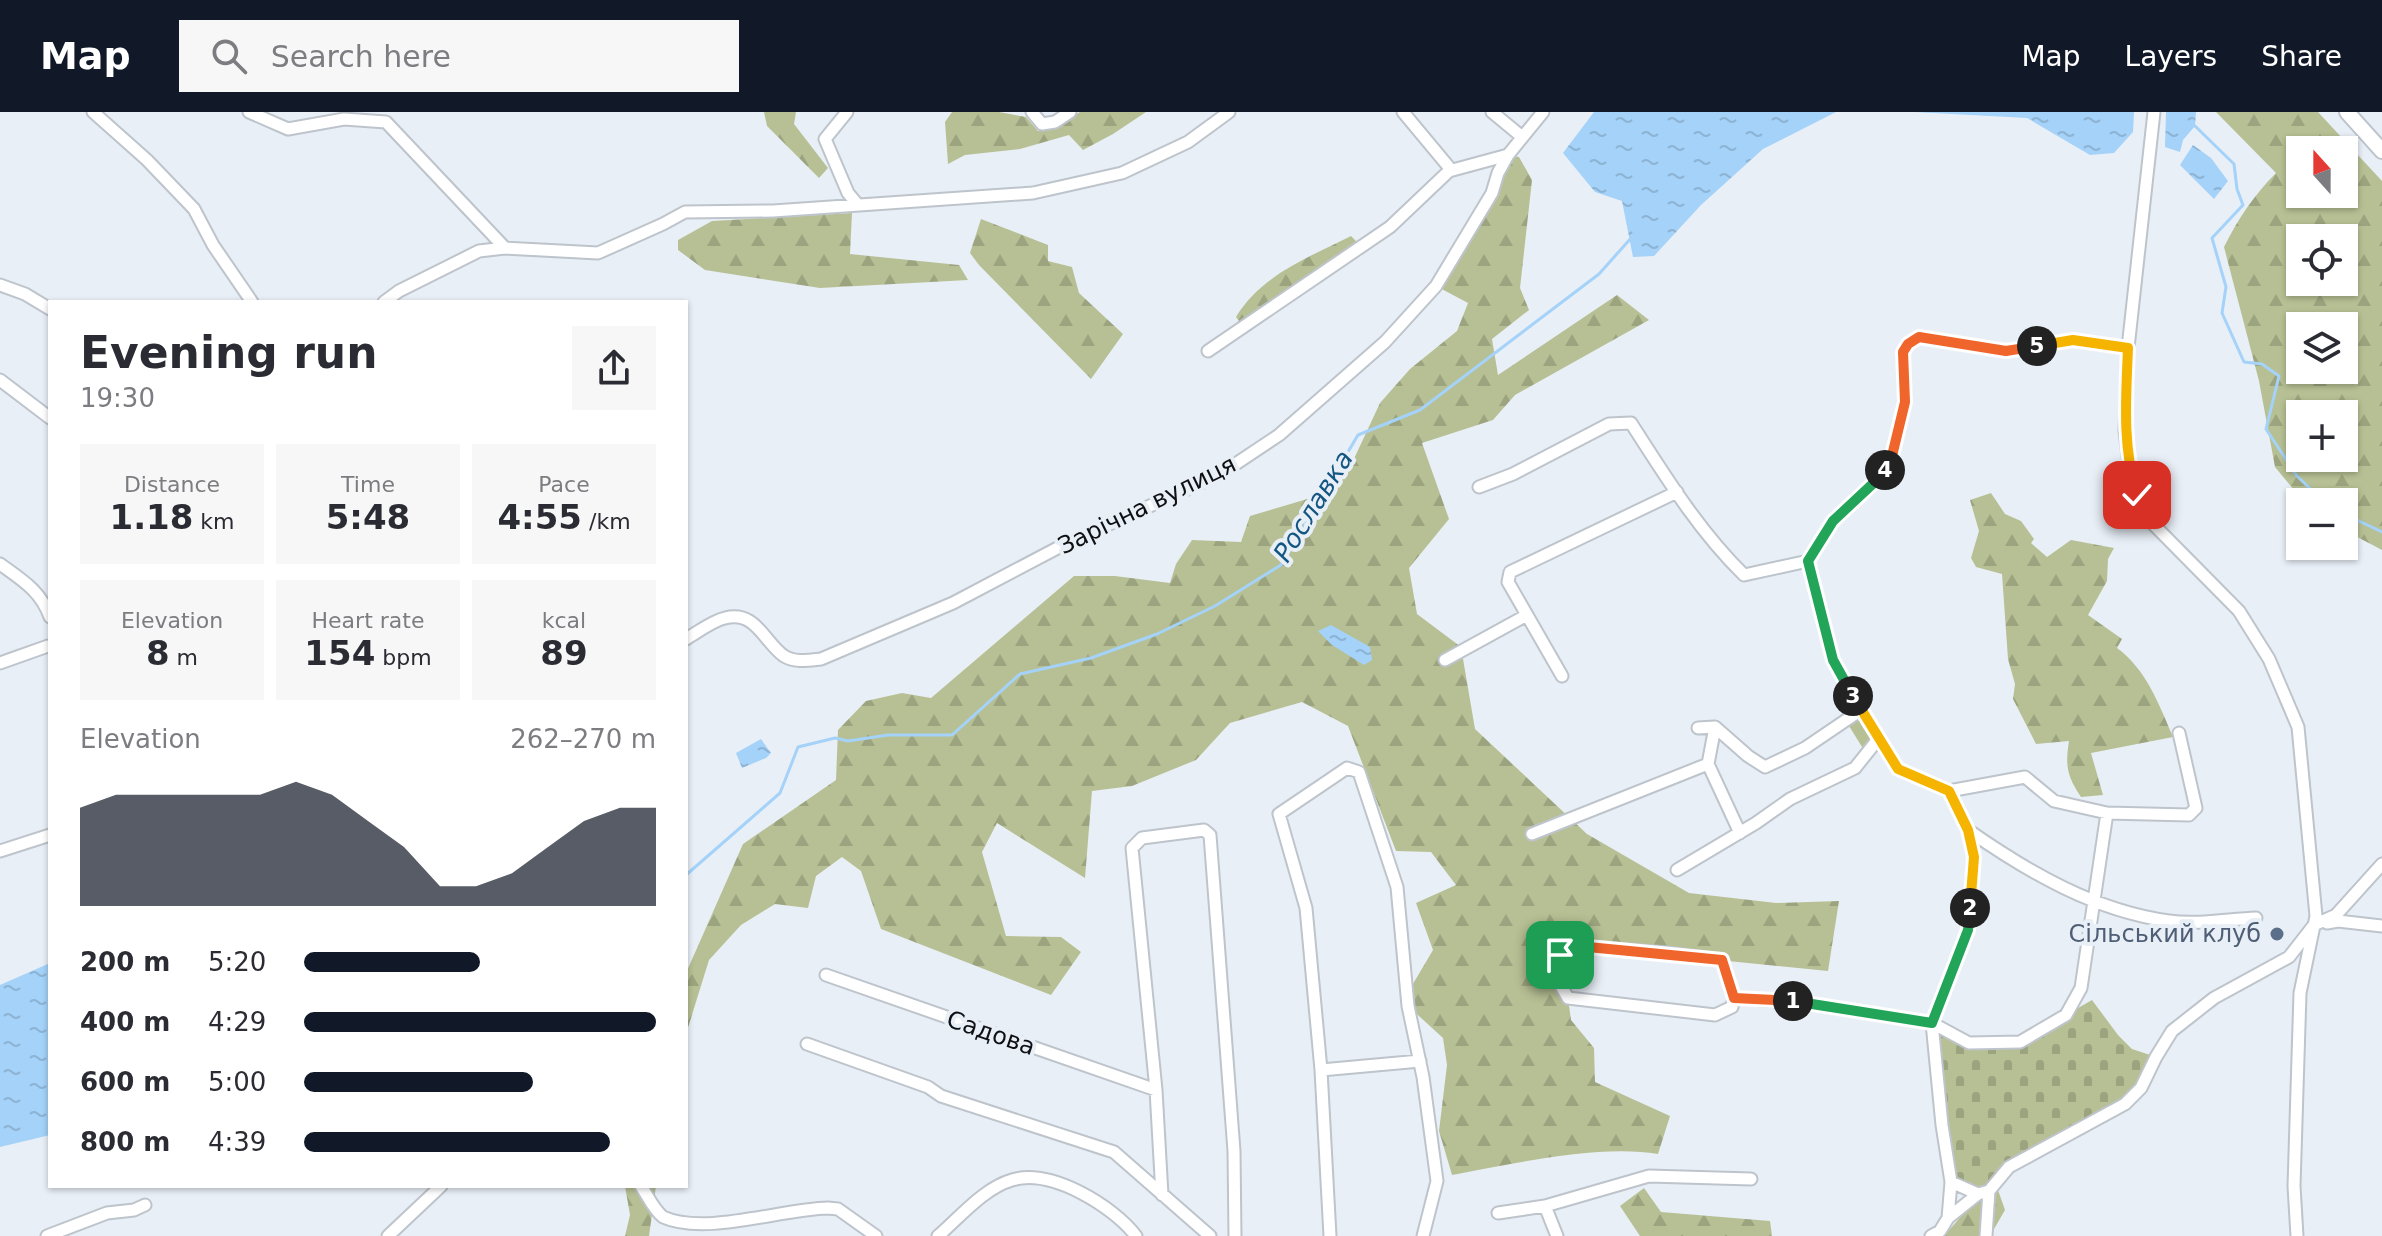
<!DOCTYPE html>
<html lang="en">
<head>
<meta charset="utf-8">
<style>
	:root { --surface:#fff; --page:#f7f7f7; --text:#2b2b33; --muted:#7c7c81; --accent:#111827 }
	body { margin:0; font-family:"DejaVu Sans",sans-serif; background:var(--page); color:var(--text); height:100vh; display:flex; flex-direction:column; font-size:30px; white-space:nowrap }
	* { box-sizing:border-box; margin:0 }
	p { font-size:26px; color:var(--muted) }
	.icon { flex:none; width:44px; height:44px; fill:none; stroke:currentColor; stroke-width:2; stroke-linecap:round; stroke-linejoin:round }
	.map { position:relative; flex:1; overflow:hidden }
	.panel { position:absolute; left:48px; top:188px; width:640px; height:888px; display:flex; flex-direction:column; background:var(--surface); border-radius:0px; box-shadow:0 2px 6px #0004 }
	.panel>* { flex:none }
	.needle { width:52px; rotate:339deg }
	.controls { position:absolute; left:2286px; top:24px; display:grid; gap:16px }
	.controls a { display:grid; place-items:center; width:72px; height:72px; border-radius:0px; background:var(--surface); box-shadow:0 2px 6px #0004; font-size:40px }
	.pin { position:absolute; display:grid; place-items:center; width:68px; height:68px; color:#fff; margin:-34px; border-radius:16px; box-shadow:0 4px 12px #0006 }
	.km { position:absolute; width:40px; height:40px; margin:-20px; border-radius:50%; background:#222; color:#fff; font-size:22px; line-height:40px; text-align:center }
	.round { display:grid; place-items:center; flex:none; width:84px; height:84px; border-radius:0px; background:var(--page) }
	.headline { display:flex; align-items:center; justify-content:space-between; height:136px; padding:0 32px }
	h1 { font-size:44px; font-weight:700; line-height:60px }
	.figures { display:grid; grid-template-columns:repeat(3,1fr); gap:12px; height:136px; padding:8px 32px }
	.figures div { display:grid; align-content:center; border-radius:0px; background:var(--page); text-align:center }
	.figures b { font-size:34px; font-weight:700 }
	.figures small { font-size:22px; font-weight:400 }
	.figures p { font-size:22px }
	.chart { height:224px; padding:16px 32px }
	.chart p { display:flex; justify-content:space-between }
	.chart svg { width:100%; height:144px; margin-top:8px; fill:var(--accent); opacity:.7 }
	ul { padding:0 32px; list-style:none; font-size:26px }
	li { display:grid; grid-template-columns:128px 96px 1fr; align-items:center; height:60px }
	li i { height:20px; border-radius:10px; background:var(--accent) }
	header { display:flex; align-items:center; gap:48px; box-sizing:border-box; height:112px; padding:0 40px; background:var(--accent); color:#fff }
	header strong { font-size:38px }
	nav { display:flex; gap:44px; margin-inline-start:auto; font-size:28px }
	.search { width:560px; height:72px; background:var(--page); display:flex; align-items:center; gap:20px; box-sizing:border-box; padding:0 28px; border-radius:0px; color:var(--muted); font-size:30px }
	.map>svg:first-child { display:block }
	.forest { fill:url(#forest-firs); fill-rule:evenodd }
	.cemetery { fill:url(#cemetery-stones) }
	.park { fill:#b7c094 }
	.water { fill:url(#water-ripples) }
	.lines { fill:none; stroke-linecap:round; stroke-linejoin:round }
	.stream { stroke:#a4d2f8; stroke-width:3 }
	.minor-casing { stroke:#bec4cb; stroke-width:15 }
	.major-casing { stroke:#bec4cb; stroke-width:18 }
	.minor { stroke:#fff; stroke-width:11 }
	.major { stroke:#fff; stroke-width:14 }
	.split-1-casing { stroke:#fff; stroke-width:16 }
	.split-2-casing { stroke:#fff; stroke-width:16 }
	.split-3-casing { stroke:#fff; stroke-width:16 }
	.split-4-casing { stroke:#fff; stroke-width:16 }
	.split-5-casing { stroke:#fff; stroke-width:16 }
	.split-6-casing { stroke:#fff; stroke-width:16 }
	.split-1 { stroke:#f0652b; stroke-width:10 }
	.split-2 { stroke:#22a559; stroke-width:10 }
	.split-3 { stroke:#f5b400; stroke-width:10 }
	.split-4 { stroke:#22a559; stroke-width:10 }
	.split-5 { stroke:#f0652b; stroke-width:10 }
	.split-6 { stroke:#f5b400; stroke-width:10 }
	.service-dot { fill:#5c6f8a; stroke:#e9eff7; stroke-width:3 }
	.labels { text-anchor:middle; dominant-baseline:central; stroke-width:8; stroke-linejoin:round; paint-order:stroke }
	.street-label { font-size:24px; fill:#0e1013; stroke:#e9eff7 }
	.service-label { font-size:24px; fill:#4e5e75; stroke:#e9eff7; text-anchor:end }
	.water-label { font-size:26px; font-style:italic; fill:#135682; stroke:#e9eff7 }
</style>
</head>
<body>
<header>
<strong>Map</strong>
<div class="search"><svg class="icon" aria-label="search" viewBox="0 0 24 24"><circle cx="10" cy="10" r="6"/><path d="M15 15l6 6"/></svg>Search here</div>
<nav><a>Map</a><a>Layers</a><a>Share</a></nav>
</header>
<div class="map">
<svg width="2382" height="1124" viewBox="0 0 2382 1124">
	<defs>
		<pattern id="forest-firs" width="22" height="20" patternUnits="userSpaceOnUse" patternTransform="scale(2)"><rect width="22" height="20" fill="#b7c094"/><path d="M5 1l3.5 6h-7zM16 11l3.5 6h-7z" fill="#9ca47f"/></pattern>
		<pattern id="cemetery-stones" width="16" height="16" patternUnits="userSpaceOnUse" patternTransform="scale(2)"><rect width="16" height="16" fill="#b7c094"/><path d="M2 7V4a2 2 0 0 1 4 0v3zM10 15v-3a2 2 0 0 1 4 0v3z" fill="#9ca47f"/></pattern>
		<pattern id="water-ripples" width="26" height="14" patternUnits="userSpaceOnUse" patternTransform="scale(2)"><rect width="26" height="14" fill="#a4d2f8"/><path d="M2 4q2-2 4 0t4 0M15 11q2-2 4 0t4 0" fill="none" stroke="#8cb3d4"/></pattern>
	</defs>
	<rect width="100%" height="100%" fill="#e9eff7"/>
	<path class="forest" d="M764 0H796L794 12 828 56 819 66 767 14Z
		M952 0H999L1026 5 1038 19 1058 13 1080 0H1146L1113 22 1083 38 1069 23 1020 37 965 43 948 52 945 10Z
		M2216 0H2318L2382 69V438L2344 418V390H2304L2275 355 2259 269 2224 135C2238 107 2254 83 2276 61ZM2300 38H2344V82H2300ZM2300 126H2344V170H2300ZM2300 214H2344V258H2300ZM2300 302H2344V346H2300Z
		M1508 43 1519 45 1532 68 1520 176 1529 198 1492 227 1498 263 1617 183 1649 208 1515 283 1493 308 1422 331 1449 407 1409 456 1417 502 1461 535 1475 617 1587 722 1689 781 1776 791 1839 789 1828 859 1588 835 1560 843 1556 865 1568 886 1571 908 1594 936 1595 970 1670 1004 1658 1042C1599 1032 1512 1052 1452 1063L1439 1019 1447 953 1443 926 1408 894 1407 882 1433 838 1416 791 1456 773 1431 740 1396 739 1348 614 1302 590 1230 611 1196 648 1132 674 1092 679 1085 766 997 711 982 740 1006 824 1061 825 1081 840 1051 883 881 817 861 759 842 745 816 764 808 796 775 792 741 813 709 848 686 922V861L743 732 836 668 838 618 866 589 902 581 931 586 1074 464H1115L1170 471 1176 452 1192 428 1241 430 1250 404 1324 382 1346 364 1380 291 1410 257 1457 219 1468 191 1436 174Z
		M852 101 850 142 959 153 968 168 820 176 705 158 678 138V128L712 109Z
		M981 107 1048 133V149L1072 155 1079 181 1123 222 1091 267 979 153 970 141Z
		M1351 124 1358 131 1241 212 1236 205C1261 163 1309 145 1351 124Z
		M1991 381 2005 402 2021 409 2034 427 2031 431 2047 445 2071 428 2114 436 2108 447 2107 469 2088 503 2122 527 2117 536C2146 557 2159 592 2173 625L2091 641 2103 683 2081 685C2067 664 2065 654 2069 629L2036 632 2013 587 2015 572 2008 547 2002 462 1976 455 1971 446 1979 419 1970 388Z
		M625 1074H656L649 1124H625L630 1103Z
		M1644 1076 1661 1100 1770 1109 1772 1124H1640L1620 1094Z
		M1998 1078 2005 1098 1990 1124H1944L1970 1094Z"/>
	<path class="cemetery" d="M2092 888 2118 923 2132 937 2156 945 2141 976 2009 1055 1989 1079 1951 1070 1932 911 1969 931 2019 930Z"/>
	<path class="park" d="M1861 598 1879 626 1867 643 1846 609Z"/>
	<path class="water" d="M1594 0H1836L1763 37 1701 93 1654 144 1633 145 1622 89 1595 80 1563 41Z
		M1914 0H2134L2133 20 2114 41 2090 43 2027 6Z
		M2166 0H2196L2195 14 2183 28 2180 40 2165 35Z
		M2193 33 2211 46 2228 69 2214 87 2180 53Z
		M1331 513 1370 535 1372 548 1364 553 1332 533 1318 519Z
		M761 627 771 641 766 646 742 656 736 641Z
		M50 851V1023L0 1035V873Z"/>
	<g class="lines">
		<path class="stream" d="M2195 14 2234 52 2237 77 2243 93 2212 126 2226 175 2222 201 2244 250 2262 252 2279 264 2266 317 2297 364 2324 390
			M2344 402 2382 420
			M686 763 780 681 798 635 835 626 848 629 888 623H952L1020 562 1091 546 1157 522 1215 494 1281 453 1358 323 1420 298 1599 162 1632 125"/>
		<g class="minor-casing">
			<path id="minor" d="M93 0 147 48 194 97 213 133 252 190
				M249 0 288 17 344 7 386 10 505 136
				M847 0 825 27 848 81 858 93
				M1032 0 1042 12 1055 10 1070 0
				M1403 0 1448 54 1449 59 1508 43 1543 0
				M1492 0 1521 24
				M2154 0 2128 236 2125 319 2130 360 2137 383 2153 412 2239 499 2269 547 2298 615 2316 804 2300 881 2294 1074 2297 1124
				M0 173 25 182 50 197
				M384 190 399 179 479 139 505 136 598 141 663 112 685 100 773 99 1033 81 1122 61 1188 30 1229 0
				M1208 239 1390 115 1449 59
				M0 268 50 306
				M1479 375 1513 362 1609 312 1631 311C1665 364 1699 419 1744 463L1808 449
				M0 452C22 468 41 479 50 505
				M686 527C698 520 712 509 725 506 756 498 764 530 784 544 795 551 810 548 821 547L953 491 1067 431 1219 363 1279 323 1385 230 1436 174 1492 81 1498 61 1508 43
				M1445 548 1527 503
				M0 551 48 534
				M1562 564 1508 470 1510 460 1677 380
				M1698 616 1715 615 1748 644 1765 655 1805 636 1861 598
				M1708 652 1740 721
				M1949 679 2025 665 2054 689 2107 701 2189 703 2196 696 2179 621
				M1968 718C2028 760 2095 799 2169 809 2197 813 2229 807 2256 806
				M1532 722 1708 652 1715 615
				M0 739 50 723
				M1677 758 1756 711 1790 687 1855 656 1879 626
				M2327 811 2338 809 2382 814
				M826 863 1156 978
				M1734 886 1732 895 1715 903 1568 886 1556 865 1560 843 1588 835 1667 841 1722 848 1734 886 1798 890 1932 911 1969 931 2020 930 2066 903 2081 876 2107 701
				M807 932 928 975 941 984 1114 1040 1210 1124
				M1321 958 1420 949
				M1951 1070 1978 1082 1989 1079 2009 1055 2125 992 2141 976 2156 945 2172 919 2214 886 2289 845 2314 813 2336 803 2382 752
				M641 1074C648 1084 653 1097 663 1105 705 1124 781 1097 828 1096L838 1097 876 1124
				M1162 1083 1156 978 1132 736 1142 726 1204 718 1210 723 1234 1039 1235 1124
				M1545 1094 1649 1064 1751 1067
				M1498 1101 1545 1094 1557 1124
				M1948 1106 1951 1070 1942 1013 1932 911 1968 818 1974 745 1968 718 1949 679 1898 657 1861 598 1833 548 1808 449 1833 409 1879 366 1891 348 1905 290 1903 240 1908 232 1919 225 2006 239 2073 228 2128 236
				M47 1124 107 1101 134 1098 145 1093
				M388 1124 441 1074
				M938 1124C960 1105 984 1076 1012 1068 1051 1056 1113 1094 1136 1124
				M1330 1124 1321 958 1306 796 1279 702 1347 656 1359 660 1397 775 1408 894 1423 965 1437 1069 1423 1124
				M1931 1124 1940 1119 1948 1106 1978 1082
				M1986 1124 1989 1079"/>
		</g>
		<g class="major-casing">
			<path id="major" d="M2347 0 2382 39"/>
		</g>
		<use href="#minor" class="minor"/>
		<use href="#major" class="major"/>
	</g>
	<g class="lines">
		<g class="split-1-casing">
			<path id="split-1" d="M1560 843 1588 835 1722 848 1734 886 1793 889"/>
		</g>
		<g class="split-2-casing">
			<path id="split-2" d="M1793 889 1932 911 1968 818 1970 796"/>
		</g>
		<g class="split-3-casing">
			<path id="split-3" d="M1853 584 1898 657 1949 679 1968 718 1974 745 1970 796"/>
		</g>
		<g class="split-4-casing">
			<path id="split-4" d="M1853 584 1833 548 1808 449 1833 409 1879 366 1885 358"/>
		</g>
		<g class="split-5-casing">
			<path id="split-5" d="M1885 358 1891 348 1905 290 1903 240 1908 232 1919 225 2006 239 2037 234"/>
		</g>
		<g class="split-6-casing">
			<path id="split-6" d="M2037 234 2073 228 2128 236C2126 286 2122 334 2137 383"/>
		</g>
		<use href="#split-1" class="split-1"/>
		<use href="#split-2" class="split-2"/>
		<use href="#split-3" class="split-3"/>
		<use href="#split-4" class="split-4"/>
		<use href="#split-5" class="split-5"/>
		<use href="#split-6" class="split-6"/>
	</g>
	<circle class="service-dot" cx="2277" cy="822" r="8"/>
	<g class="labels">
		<g class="street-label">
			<text transform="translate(1147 393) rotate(-26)">Зарічна вулиця</text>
			<text transform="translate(991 921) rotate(19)">Садова</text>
		</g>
		<g class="service-label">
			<text x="2261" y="822">Сільський клуб</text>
		</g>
		<g class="water-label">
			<text transform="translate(1313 394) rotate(-58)">Рославка</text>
		</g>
	</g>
</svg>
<div class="controls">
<a><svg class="needle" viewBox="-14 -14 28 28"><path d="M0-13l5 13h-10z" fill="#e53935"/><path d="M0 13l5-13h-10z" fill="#7c7c81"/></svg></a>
<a><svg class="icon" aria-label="locate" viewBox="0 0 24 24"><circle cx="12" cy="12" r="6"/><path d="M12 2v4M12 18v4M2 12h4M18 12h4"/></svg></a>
<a><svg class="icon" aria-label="layers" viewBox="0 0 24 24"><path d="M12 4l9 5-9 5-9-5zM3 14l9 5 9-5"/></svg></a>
<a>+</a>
<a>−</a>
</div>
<div class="pin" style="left:1560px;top:843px;background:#1e9e55"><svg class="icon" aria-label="arrive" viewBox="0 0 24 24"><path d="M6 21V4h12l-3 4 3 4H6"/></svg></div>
<div class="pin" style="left:2137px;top:383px;background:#d93025"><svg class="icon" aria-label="check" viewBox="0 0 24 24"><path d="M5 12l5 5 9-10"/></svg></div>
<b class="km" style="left:1793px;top:889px">1</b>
<b class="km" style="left:1970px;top:796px">2</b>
<b class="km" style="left:1853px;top:584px">3</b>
<b class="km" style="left:1885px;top:358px">4</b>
<b class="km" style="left:2037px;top:234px">5</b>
<section class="panel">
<div class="headline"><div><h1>Evening run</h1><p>19:30</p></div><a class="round"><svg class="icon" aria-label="share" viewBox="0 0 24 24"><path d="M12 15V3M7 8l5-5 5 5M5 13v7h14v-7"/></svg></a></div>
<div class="figures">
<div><p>Distance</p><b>1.18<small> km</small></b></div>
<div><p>Time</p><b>5:48</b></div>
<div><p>Pace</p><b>4:55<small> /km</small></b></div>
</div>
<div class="figures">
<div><p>Elevation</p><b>8<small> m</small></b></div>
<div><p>Heart rate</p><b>154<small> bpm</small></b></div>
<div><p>kcal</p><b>89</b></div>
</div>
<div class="chart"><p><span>Elevation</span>262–270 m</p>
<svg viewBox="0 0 160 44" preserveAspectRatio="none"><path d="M0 44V14L10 10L20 10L30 10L40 10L50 10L60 6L70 10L80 18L90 26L100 38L110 38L120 34L130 26L140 18L150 14L160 14V44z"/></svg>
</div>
<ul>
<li><b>200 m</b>5:20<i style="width:50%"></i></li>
<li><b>400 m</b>4:29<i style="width:100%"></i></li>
<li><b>600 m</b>5:00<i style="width:65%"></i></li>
<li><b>800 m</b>4:39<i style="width:87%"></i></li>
</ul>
</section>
</div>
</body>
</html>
